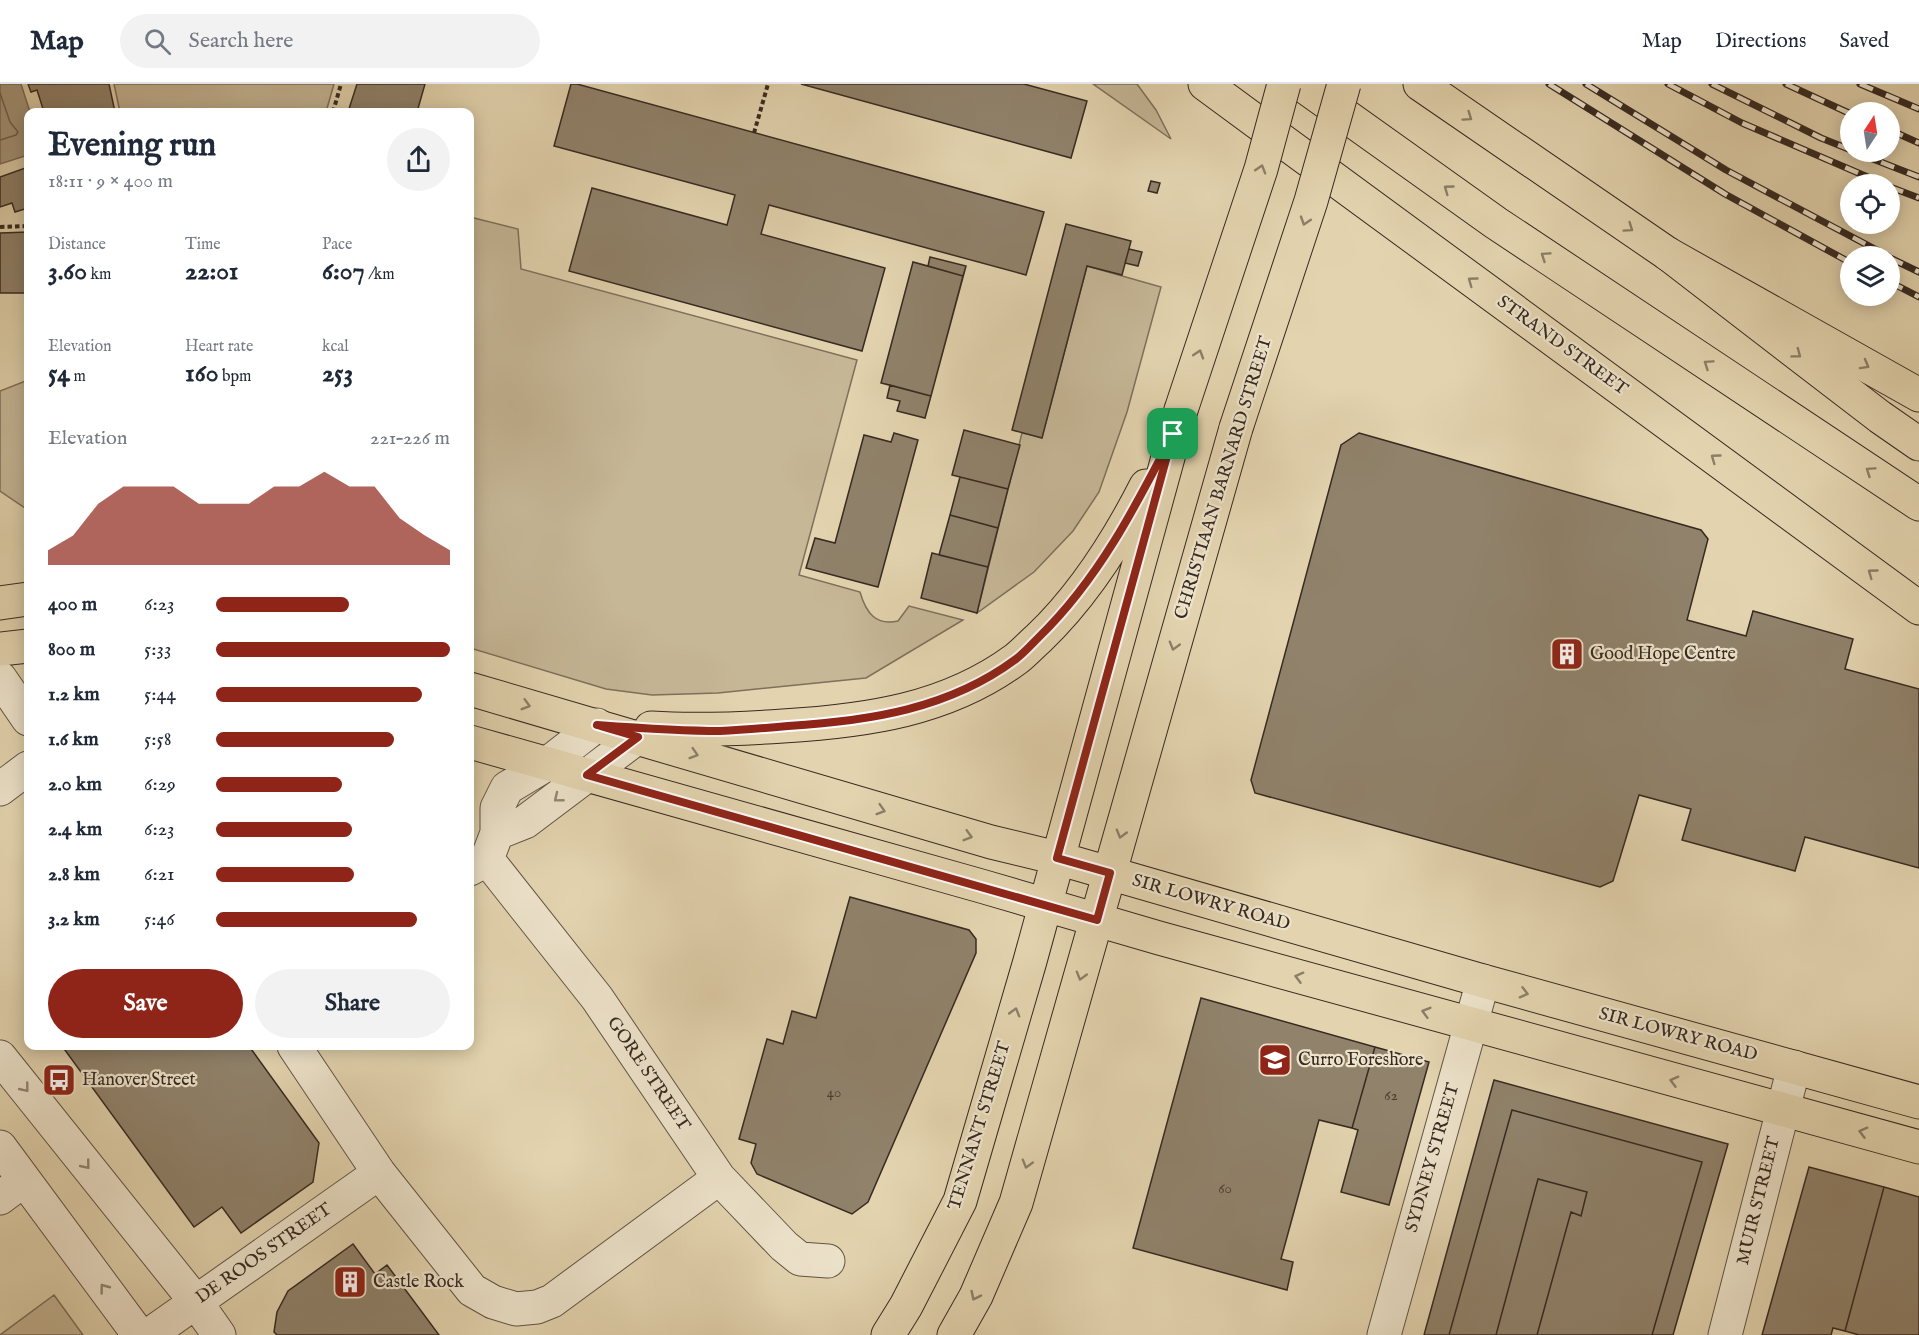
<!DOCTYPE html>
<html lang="en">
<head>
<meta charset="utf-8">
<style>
	:root { --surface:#fff; --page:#f2f2f3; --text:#1f2937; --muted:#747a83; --line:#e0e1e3; --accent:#8f2418 }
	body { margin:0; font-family:"IM FELL English",serif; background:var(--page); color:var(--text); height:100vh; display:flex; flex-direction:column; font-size:22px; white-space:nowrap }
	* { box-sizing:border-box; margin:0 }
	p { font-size:20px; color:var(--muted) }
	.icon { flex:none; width:33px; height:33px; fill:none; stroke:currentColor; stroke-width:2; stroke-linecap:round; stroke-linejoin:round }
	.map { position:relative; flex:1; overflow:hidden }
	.drawer { position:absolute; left:24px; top:24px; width:450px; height:942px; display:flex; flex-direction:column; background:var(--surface); border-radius:12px; box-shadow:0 3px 15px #0003 }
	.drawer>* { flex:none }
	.needle { width:39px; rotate:12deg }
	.fabs { position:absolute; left:1840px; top:18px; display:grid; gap:12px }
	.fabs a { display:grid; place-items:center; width:60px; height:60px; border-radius:50%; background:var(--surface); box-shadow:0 3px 15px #0003; font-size:30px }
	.pin { position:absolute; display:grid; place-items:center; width:51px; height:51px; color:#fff; margin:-26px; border-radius:12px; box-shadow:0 3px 9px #0006 }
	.round { display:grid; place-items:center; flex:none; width:63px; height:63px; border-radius:32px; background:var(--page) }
	.summary { display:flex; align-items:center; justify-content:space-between; height:102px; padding:0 24px }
	h1 { font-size:33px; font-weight:700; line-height:45px }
	.stats { display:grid; grid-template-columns:repeat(3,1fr); gap:9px; height:102px; padding:6px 24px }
	.stats div { display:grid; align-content:center }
	.stats b { font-size:26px; font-weight:700 }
	.stats small { font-size:16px; font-weight:400 }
	.stats p { font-size:16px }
	.chart { height:168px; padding:12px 24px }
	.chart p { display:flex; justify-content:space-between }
	.chart svg { width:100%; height:108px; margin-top:6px; fill:var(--accent); opacity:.7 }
	.button { display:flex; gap:12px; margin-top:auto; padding:12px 24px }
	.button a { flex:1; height:69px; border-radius:36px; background:var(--accent); color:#fff; font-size:24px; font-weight:700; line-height:69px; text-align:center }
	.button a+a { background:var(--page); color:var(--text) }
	ul { padding:0 24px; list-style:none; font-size:20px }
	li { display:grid; grid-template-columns:96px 72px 1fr; align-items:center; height:45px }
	li i { height:15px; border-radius:8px; background:var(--accent) }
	header { display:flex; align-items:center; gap:36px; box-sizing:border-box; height:84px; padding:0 30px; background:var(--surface); border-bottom:2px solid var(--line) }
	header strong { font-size:28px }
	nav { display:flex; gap:33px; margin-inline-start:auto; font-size:21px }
	.search { width:420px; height:54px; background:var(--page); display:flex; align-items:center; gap:15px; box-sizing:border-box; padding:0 21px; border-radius:33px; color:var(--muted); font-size:22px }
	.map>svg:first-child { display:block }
	.green { fill:#c6b797; stroke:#7e705c; stroke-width:1.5 }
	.water { fill:#a89a7f; stroke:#7a6d5a; stroke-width:1.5 }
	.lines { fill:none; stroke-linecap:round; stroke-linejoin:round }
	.shore { stroke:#6f6250; stroke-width:1.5 }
	.building { fill:#90826b; stroke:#362a22; stroke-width:1.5 }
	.minor-casing { stroke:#615445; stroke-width:35 }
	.major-casing { stroke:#362a22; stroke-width:35 }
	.highway-casing { stroke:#362a22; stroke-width:35 }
	.path { stroke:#362a22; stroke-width:4; stroke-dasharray:4.5 3; stroke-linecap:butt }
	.minor { stroke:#ede3cb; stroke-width:33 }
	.major { stroke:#e3d4af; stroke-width:33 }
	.highway { stroke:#e3d4af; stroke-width:33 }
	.rail-casing { stroke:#362a22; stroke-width:7 }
	.rail { stroke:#ede3cb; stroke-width:4.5; stroke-dasharray:14; stroke-linecap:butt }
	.major-bridge-casing { stroke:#362a22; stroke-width:35; stroke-linecap:butt }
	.major-bridge { stroke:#e3d4af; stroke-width:33 }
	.oneway { stroke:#8c7f68 }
	.oneway2 { stroke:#928676 }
	.route-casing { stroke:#fff; stroke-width:12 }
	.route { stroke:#8f2418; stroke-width:8 }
	.labels { text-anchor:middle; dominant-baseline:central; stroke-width:4.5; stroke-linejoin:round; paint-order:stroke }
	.number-label { font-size:15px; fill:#4c4034 }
	.street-label { font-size:18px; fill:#362a22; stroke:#ede3cb }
	.poi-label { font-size:18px; fill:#362a22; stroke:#ede3cb; text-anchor:start }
</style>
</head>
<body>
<header>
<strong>Map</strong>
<div class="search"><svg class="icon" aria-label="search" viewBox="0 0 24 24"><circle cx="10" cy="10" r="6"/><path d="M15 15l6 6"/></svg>Search here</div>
<nav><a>Map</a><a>Directions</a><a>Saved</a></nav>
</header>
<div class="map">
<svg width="1919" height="1251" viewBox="0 0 1919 1251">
	<rect width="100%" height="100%" fill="#e3d4af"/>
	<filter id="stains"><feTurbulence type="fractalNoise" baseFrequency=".00333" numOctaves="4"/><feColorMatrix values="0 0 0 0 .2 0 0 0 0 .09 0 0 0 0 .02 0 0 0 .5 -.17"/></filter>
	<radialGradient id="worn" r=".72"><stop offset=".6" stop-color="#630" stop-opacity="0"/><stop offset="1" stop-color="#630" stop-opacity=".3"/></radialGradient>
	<path class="green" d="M114 0H334L326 28H120Z
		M1093 0H1137L1156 26 1171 55Z
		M470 133 518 145 521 185 857 276 799 491 860 508C866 529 876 542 898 537L909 522 963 536 866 594 718 609 652 611 606 605 470 564Z
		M1087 182 1161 203 1127 328 1099 408 1073 447 1034 488 977 529 1022 349 1042 353Z
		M28 296V426L0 407V307Z
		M54 1211 83 1251H0Z"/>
	<path class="water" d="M0 0H21L30 28H28V71L0 80Z"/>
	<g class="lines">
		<path class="shore" d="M0 9 10 38 18 48 16 51 0 56"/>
	</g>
	<path class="building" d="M28 0H109L115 28H44L37 6 31 8Z
		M357 0H425L417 28H348Z
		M571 0H577L1044 128 1026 191 769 121 761 150 885 184 862 267 569 187 592 104 727 141 735 111 554 62Z
		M801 0H1024L1087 17 1071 74Z
		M28 83V124L15 128 12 119 0 123V93Z
		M1151 97 1160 99 1157 109 1148 107Z
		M1066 140 1131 157 1122 191 1087 182 1042 354 1012 346Z
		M28 148V209H0V149Z
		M1129 165 1142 168 1138 182 1125 179Z
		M930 173 966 182 963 192 928 182Z
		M930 173 966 182 925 334 897 327 900 317 887 314 890 301 881 299 913 178 928 182Z
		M913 178 963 192 931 312 881 299Z
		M890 301 931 312 925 334 897 327 900 317 887 314Z
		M964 346 1020 361 1008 405 952 391Z
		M894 349 918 356 878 503 806 484 815 454 835 459 864 351 891 358Z
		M1359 349 1701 446 1708 455 1687 536 1746 552 1753 527 1853 555 1845 585 1919 605V784L1805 753 1795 787 1682 756 1691 725 1639 711 1613 797 1600 803 1255 709 1251 696 1341 361Z
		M960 393 1008 405 998 444 950 431Z
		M950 431 998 444 988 483 939 471Z
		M932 469 988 483 977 529 921 514Z
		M850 813 969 846 976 855V869L868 1118 852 1130 757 1090 751 1079 756 1060 739 1055 767 955 783 960 792 927 816 934Z
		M1201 914 1375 963 1352 1044 1319 1036 1281 1175 1293 1178 1287 1206 1133 1164Z
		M62 962H249L319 1059 313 1098 241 1149 222 1123 194 1143Z
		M1375 963 1429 978 1389 1121 1341 1108 1358 1046 1352 1044Z
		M1494 996 1728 1060 1673 1251H1424Z
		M1512 1026 1702 1078 1652 1251H1537L1571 1128 1581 1132 1587 1108 1538 1095 1496 1251H1449Z
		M1809 1083 1884 1103 1845 1247 1833 1244 1831 1251H1762Z
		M1884 1103 1919 1113V1251H1859L1845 1247Z
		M353 1160 375 1190 387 1181 439 1251H277L274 1248 277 1228 288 1207Z"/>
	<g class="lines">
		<g class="minor-casing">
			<path id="minor" d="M0 594 28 635
				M0 705 28 684
				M497 749 525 738 638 653
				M487 775 597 914 719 1094 784 1162 800 1175 828 1177
				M470 785 487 775 497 749V724L507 704 547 680 597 641
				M294 962 379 1089 472 1206 493 1218 516 1225 537 1223 552 1217 719 1094
				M0 973 196 1218 219 1251
				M0 1063 139 1251
				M0 1114 24 1096
				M149 1251 379 1089
				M1384 1251 1483 897
				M1725 1251 1794 983"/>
		</g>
		<g class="major-casing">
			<path id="major" d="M1205 0 1919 524
				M1420 0 1668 170 1880 333 1919 360
				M0 519 28 515
				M0 565 28 562
				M470 605 991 758 1057 774 1483 897 1919 1018
				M651 644C696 647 739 645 783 642 866 637 947 626 1016 575 1024 569 1031 561 1039 554 1084 511 1118 457 1146 402
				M470 658 981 802 1159 854 1919 1063
				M888 1251 906 1222 960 1117 1030 877 1181 326
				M954 1251 976 1212 1016 1119 1236 344"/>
		</g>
		<g class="highway-casing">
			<path id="highway" d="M1301 0 1496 139 1919 420
				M1668 170 1919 311"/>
		</g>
		<path class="path" d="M333 28 341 0
			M754 49 768 0
			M0 143 28 142"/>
		<use href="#minor" class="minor"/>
		<use href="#major" class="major"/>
		<use href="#highway" class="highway"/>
		<g class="rail-casing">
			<path id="rail" d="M1549 0 1725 110 1851 179
				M1586 0 1726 86 1888 172
				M1668 0 1742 39 1884 100
				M1712 0 1821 54 1851 66
				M1786 0 1851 30
				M1860 0 1919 25
				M1890 46 1919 59
				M1855 68 1919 93
				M1890 103 1919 114
				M1890 174 1919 188
				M1890 198 1919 213"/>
		</g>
		<use href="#rail" class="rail"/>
		<g class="major-bridge-casing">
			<path id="major-bridge" d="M1181 326 1261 85 1284 0
				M1236 344 1311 117 1344 0"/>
		</g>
		<use href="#major-bridge" class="major-bridge"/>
	</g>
	<defs><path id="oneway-chevron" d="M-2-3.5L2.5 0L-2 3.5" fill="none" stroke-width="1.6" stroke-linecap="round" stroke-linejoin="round" transform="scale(1.5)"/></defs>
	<g class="oneway">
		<use href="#oneway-chevron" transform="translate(1468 33) rotate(35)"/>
		<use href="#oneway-chevron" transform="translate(1261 85) rotate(-73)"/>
		<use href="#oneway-chevron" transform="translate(1448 105) rotate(-144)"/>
		<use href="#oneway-chevron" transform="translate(1305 137) rotate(108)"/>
		<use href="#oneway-chevron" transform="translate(1629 144) rotate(35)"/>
		<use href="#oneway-chevron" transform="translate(1545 172) rotate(-146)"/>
		<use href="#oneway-chevron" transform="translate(1472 197) rotate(-144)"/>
		<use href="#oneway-chevron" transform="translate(1199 270) rotate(-72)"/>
		<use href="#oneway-chevron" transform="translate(1797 270) rotate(37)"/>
		<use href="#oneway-chevron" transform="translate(1708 280) rotate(-146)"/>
		<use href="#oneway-chevron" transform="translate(1865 281) rotate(29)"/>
		<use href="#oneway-chevron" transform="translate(1715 374) rotate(-144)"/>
		<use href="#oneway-chevron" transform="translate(1870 387) rotate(-146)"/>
		<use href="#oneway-chevron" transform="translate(1872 489) rotate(-144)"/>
		<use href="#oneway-chevron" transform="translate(1174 562) rotate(106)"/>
		<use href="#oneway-chevron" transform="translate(526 621) rotate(16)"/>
		<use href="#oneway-chevron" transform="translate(694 670) rotate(17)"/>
		<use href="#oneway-chevron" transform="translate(881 726) rotate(17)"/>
		<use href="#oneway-chevron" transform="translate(1121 750) rotate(106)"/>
		<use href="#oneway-chevron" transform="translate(968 752) rotate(16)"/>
		<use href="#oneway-chevron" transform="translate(1081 892) rotate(106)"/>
		<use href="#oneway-chevron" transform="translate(1299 893) rotate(-165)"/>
		<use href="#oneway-chevron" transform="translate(1524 909) rotate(15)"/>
		<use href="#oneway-chevron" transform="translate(1015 928) rotate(-74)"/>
		<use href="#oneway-chevron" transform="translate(1426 928) rotate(-164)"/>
		<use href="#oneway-chevron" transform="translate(1674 997) rotate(-165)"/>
		<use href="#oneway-chevron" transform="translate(1863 1048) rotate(-165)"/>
		<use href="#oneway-chevron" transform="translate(1027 1080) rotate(106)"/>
		<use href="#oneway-chevron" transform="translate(975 1212) rotate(116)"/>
	</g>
	<g class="oneway2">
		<use href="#oneway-chevron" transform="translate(558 714) rotate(141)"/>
		<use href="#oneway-chevron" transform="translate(25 1004) rotate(51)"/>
		<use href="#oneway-chevron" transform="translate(86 1081) rotate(51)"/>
		<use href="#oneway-chevron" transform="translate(104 1204) rotate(-127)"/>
	</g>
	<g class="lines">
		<g class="route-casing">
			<path id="route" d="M1173 350 1057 774 1110 789 1097 836 587 691 638 653 597 641C638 644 679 647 720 647 743 646 766 644 788 642 869 637 949 625 1016 575 1024 569 1031 561 1039 553 1098 496 1136 422 1173 350Z"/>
		</g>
		<use href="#route" class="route"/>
	</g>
	<defs>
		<g id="building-square" transform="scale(1.725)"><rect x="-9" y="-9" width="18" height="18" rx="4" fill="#8f2418" stroke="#ede3cb"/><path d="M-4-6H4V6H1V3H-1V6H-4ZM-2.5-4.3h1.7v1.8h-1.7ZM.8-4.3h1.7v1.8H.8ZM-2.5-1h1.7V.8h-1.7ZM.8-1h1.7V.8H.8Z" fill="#fff"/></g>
		<g id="school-square" transform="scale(1.725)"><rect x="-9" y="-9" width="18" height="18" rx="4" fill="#8f2418" stroke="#ede3cb"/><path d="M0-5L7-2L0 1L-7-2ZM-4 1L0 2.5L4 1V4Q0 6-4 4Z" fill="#fff"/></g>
		<g id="bus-square" transform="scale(1.725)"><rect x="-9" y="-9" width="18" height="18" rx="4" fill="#8f2418" stroke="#ede3cb"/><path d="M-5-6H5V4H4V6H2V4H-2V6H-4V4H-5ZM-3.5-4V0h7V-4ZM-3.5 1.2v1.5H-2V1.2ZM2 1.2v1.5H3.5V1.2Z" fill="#fff"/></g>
	</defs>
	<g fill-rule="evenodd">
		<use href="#building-square" x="1567" y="570"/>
		<use href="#school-square" x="1275" y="976"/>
		<use href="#bus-square" x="59" y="996"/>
		<use href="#building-square" x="350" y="1198"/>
	</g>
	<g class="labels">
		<g class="number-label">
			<text x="834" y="1008">40</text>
			<text x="1391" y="1011">62</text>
			<text x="1225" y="1104">60</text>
		</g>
		<g class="street-label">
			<text transform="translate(1562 262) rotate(36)">STRAND STREET</text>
			<text transform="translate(1224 394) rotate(-73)">CHRISTIAAN BARNARD STREET</text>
			<text transform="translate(1211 819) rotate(16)">SIR LOWRY ROAD</text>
			<text transform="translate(1678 951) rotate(15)">SIR LOWRY ROAD</text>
			<text transform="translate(648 990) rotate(56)">GORE STREET</text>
			<text transform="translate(980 1042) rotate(-73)">TENNANT STREET</text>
			<text transform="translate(1433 1074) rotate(-74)">SYDNEY STREET</text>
			<text transform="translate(1759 1117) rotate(-76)">MUIR STREET</text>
			<text transform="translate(264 1170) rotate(-35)">DE ROOS STREET</text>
		</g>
		<g class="poi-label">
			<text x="1590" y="570">Good Hope Centre</text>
			<text x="1298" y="976">Curro Foreshore</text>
			<text x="82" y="996">Hanover Street</text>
			<text x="373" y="1198">Castle Rock</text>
		</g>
	</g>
	<rect width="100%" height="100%" filter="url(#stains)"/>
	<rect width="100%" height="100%" fill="url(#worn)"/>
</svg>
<div class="fabs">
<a><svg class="needle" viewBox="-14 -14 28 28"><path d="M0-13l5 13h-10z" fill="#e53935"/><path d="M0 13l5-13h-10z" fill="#747a83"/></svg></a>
<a><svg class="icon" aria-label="locate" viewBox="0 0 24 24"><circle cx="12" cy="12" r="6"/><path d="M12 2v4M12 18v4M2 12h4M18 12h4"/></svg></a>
<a><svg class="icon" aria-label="layers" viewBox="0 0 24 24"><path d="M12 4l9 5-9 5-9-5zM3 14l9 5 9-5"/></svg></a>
</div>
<div class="pin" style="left:1173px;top:350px;background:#1e9e55"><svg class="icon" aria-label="arrive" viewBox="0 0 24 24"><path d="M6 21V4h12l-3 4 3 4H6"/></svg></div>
<section class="drawer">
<div class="summary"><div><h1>Evening run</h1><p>18:11 · 9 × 400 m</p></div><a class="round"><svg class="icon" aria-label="share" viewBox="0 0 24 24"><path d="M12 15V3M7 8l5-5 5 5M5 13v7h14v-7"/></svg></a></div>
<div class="stats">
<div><p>Distance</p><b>3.60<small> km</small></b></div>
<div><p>Time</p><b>22:01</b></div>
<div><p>Pace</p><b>6:07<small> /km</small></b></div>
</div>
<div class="stats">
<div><p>Elevation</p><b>54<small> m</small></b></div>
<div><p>Heart rate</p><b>160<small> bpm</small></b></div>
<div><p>kcal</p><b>253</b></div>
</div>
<div class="chart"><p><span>Elevation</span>221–226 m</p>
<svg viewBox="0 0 160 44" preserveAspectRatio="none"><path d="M0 44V38L10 32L20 19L30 12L40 12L50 12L60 19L70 19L80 19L90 12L100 12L110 6L120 12L130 12L140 25L150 32L160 38V44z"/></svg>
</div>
<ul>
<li><b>400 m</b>6:23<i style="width:57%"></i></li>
<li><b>800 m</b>5:33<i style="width:100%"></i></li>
<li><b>1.2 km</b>5:44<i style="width:88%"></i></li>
<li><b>1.6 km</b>5:58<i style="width:76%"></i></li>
<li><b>2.0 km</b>6:29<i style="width:54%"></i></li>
<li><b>2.4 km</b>6:23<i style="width:58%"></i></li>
<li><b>2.8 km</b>6:21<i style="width:59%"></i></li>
<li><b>3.2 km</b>5:46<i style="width:86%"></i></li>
</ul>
<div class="button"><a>Save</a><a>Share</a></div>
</section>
</div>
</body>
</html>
